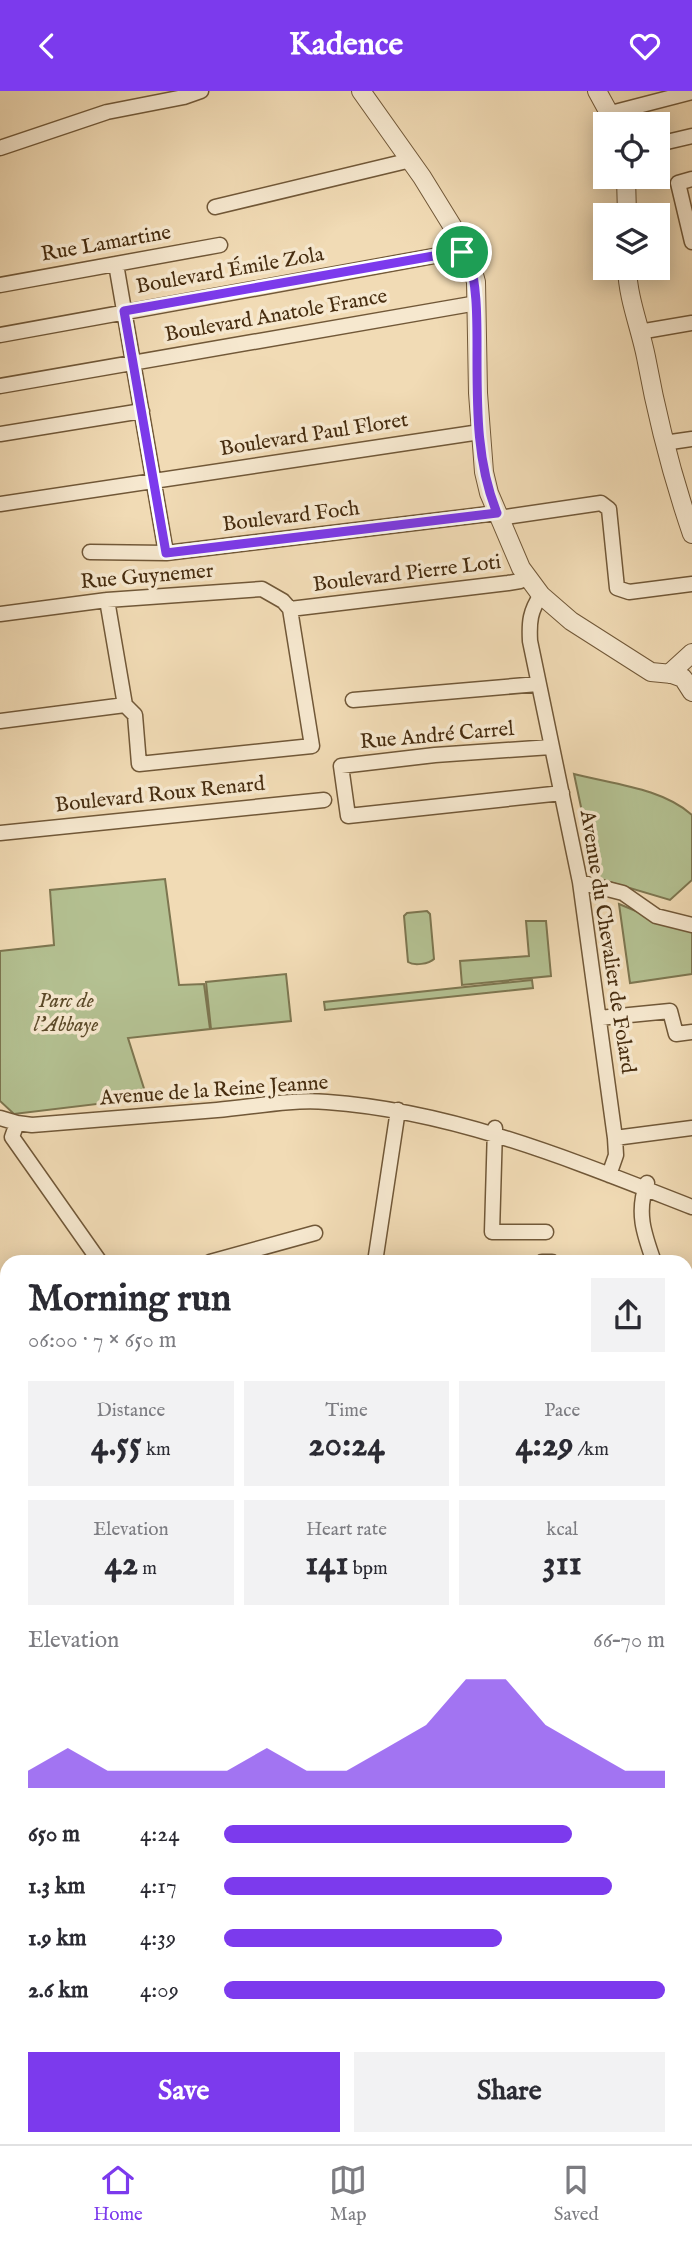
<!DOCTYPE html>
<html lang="en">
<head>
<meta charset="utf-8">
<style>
	:root { --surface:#fff; --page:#f2f2f3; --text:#2b2b33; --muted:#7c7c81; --line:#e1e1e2; --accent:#7c3aed }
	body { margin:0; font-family:"IM FELL English",serif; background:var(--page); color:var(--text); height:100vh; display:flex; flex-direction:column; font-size:26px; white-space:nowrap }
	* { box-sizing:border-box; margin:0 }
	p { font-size:23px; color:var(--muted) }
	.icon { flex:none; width:38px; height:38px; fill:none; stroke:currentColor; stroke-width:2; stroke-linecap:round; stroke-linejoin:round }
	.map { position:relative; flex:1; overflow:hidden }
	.side { position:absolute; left:0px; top:1164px; width:693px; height:891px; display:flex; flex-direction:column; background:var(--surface); border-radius:21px 21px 0 0; box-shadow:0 4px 18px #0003 }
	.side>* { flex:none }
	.buttons { position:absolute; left:593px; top:21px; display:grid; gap:14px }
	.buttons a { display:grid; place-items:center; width:77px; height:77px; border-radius:0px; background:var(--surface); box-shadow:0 4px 18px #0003; font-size:35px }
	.pin { position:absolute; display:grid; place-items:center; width:60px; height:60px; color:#fff; margin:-30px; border:4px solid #fff; border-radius:50%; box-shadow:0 2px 7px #0007 }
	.round { display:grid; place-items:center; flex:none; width:74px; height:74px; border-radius:0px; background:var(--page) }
	.headline { display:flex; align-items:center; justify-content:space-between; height:119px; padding:0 28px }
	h1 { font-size:38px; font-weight:700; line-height:52px }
	.metrics { display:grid; grid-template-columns:repeat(3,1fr); gap:10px; height:119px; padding:7px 28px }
	.metrics div { display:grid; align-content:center; border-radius:0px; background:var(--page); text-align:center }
	.metrics b { font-size:35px; font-weight:700 }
	.metrics small { font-size:19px; font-weight:400 }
	.metrics p { font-size:19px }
	.chart { height:196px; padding:14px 28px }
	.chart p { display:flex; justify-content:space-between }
	.chart svg { width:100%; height:126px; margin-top:7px; fill:var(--accent); opacity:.7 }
	.primary-button { display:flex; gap:14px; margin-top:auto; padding:14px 28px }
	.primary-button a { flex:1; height:80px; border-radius:0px; background:var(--accent); color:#fff; font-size:28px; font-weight:700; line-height:80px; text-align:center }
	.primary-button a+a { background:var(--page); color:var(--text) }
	ul { padding:0 28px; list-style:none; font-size:23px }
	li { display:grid; grid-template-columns:112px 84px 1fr; align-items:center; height:52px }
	li i { height:18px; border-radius:9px; background:var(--accent) }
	header { display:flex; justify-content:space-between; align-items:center; height:91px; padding:0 28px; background:var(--accent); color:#fff; font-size:32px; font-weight:700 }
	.menu { display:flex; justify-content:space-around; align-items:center; height:98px; border-top:2px solid var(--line); background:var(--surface); font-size:19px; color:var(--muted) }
	.menu a { display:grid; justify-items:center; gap:4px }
	.menu .current { color:var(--accent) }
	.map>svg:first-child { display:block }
	.green { fill:#b4c192; stroke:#7d7650; stroke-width:2 }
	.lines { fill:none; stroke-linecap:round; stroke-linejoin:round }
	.minor-casing { stroke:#715838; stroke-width:17 }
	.tertiary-casing { stroke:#715838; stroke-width:20 }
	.primary-casing { stroke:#462c0f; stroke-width:25 }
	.minor { stroke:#f6e8cf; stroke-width:14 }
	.tertiary { stroke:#f6e8cf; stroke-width:18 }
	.primary { stroke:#f1dbb5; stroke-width:23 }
	.tram { stroke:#462c0f; stroke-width:2 }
	.route-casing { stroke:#fff; stroke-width:14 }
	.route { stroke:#7c3aed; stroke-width:9 }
	.labels { text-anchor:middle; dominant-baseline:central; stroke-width:7; stroke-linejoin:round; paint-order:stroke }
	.street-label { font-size:21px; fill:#462c0f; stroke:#f6e8cf }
	.park-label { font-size:21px; font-style:italic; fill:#5c4a29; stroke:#f6e8cf }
</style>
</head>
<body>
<header><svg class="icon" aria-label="back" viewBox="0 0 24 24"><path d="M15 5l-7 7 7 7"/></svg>Kadence<svg class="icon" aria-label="heart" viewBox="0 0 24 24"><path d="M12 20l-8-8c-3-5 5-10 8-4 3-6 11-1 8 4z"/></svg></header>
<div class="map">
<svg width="692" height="2053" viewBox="0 0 692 2053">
	<rect width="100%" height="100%" fill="#f1dbb5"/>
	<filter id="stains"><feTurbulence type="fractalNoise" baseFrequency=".00286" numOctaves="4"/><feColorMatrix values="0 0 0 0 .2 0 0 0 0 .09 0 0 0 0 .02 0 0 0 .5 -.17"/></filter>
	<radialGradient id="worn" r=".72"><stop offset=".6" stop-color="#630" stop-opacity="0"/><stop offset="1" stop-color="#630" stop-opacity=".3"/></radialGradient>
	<path class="green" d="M574 683C612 693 662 697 692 724V789L670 809 596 787Z
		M165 788 179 894 204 893 210 938 128 947 147 1007 14 1023 0 1010V860L54 854 50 799Z
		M619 813 655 828 692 837V883L630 892Z
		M427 820 430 823 434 868C429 873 414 875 408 871L404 825 407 822Z
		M526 830H546L551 885 462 894 460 870 529 865Z
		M286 883 291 930 211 938 206 891Z
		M532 889 533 897 325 919 324 911Z"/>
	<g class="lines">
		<g class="minor-casing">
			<path id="minor" d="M611 22 692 1
				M658 53 692 45
				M0 57 107 21 184 6 201 0
				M692 88 678 92 692 151
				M215 116 411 69
				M116 173 166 462
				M0 194 220 154
				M639 241 692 232
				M0 244 467 159
				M0 295 477 212
				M0 343 142 320
				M664 352 692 348
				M0 413 480 341
				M499 427 601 412 609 418 617 497 629 501 692 493
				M90 461 166 462 497 422
				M541 504C530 520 529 531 530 550L580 791 615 1047 616 1064 609 1084
				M107 509 125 614 135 624 139 673 312 655 290 518
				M290 518 508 492 520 490 527 485
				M0 523 107 509 262 498 283 510 290 518
				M353 609 538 593
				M0 630 125 614
				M551 656 435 664 341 675 348 725 562 702
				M0 742 324 709
				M580 791 623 802 656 825 692 834
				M599 927 670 920 676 943 692 941
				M0 1027 17 1032 12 1046 100 1171
				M17 1032 32 1034C93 1029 155 1024 217 1019 253 1016 290 1008 327 1011 455 1020 574 1070 692 1116
				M495 1037 492 1141H546
				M615 1047 692 1037
				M647 1092C636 1121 644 1143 654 1171
				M210 1171 315 1142
				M375 1171 398 1019
				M542 1171H552
				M686 1229 692 1237
				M0 1375 7 1372
				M0 1498 7 1495
				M686 1579 692 1578
				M0 1600 7 1603
				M686 1697 692 1696
				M0 1711 3 1677
				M0 1713 7 1782
				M686 1884 692 1893
				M0 1985 7 1984
				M0 2015 7 2014
				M47 2048 48 2053
				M333 2048 336 2053
				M252 2053 258 2048"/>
		</g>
		<g class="tertiary-casing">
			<path id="tertiary" d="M361 0 422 86 467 159 476 191 478 302 484 381 489 402 521 477 541 504 571 530 651 581 672 583 683 587 692 601
				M597 0 615 33
				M626 86 627 124
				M627 177C628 208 640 236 646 266 657 326 672 385 692 443
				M669 583 692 562"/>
		</g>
		<g class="primary-casing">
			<path id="primary" d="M686 1528 692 1527
				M686 1547 692 1546
				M0 1625 7 1624
				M0 1642 7 1641"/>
		</g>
		<use href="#minor" class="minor"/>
		<use href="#tertiary" class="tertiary"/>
		<use href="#primary" class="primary"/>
		<path class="tram" d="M686 1569 692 1568
			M0 1659 7 1658"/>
	</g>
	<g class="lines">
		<g class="route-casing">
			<path id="route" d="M467 159C478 194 477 230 477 267 477 320 477 373 497 422L166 462 124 220Z"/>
		</g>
		<use href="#route" class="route"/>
	</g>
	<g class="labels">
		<g class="street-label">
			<text transform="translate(106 153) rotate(-10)">Rue Lamartine</text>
			<text transform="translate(230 180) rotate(-10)">Boulevard Émile Zola</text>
			<text transform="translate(276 225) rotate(-10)">Boulevard Anatole France</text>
			<text transform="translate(314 344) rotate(-9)">Boulevard Paul Floret</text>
			<text transform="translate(291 426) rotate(-7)">Boulevard Foch</text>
			<text transform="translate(407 483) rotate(-7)">Boulevard Pierre Loti</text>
			<text transform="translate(147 486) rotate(-5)">Rue Guynemer</text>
			<text transform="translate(437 645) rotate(-5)">Rue André Carrel</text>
			<text transform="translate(160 704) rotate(-6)">Boulevard Roux Renard</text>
			<text transform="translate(607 851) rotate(81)">Avenue du Chevalier de Folard</text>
			<text transform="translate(214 1000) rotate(-4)">Avenue de la Reine Jeanne</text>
		</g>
		<g class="park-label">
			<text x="66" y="910">Parc de<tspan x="66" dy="24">l'Abbaye</tspan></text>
		</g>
	</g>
	<rect width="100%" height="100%" filter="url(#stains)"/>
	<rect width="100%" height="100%" fill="url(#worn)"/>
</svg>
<div class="buttons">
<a><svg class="icon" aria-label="locate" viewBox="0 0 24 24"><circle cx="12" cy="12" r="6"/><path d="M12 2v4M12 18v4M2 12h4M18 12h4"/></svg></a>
<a><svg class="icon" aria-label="layers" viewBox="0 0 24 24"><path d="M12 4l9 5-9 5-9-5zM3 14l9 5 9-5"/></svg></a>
</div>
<div class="pin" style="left:462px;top:161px;background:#1e9e55"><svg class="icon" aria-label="arrive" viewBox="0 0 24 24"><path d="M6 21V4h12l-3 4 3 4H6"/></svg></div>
<section class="side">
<div class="headline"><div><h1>Morning run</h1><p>06:00 · 7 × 650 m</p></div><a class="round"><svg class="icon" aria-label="share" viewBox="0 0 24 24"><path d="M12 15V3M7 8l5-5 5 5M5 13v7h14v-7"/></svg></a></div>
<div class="metrics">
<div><p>Distance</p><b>4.55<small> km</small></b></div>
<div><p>Time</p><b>20:24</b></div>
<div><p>Pace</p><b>4:29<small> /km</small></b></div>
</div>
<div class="metrics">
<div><p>Elevation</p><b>42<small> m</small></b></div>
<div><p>Heart rate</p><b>141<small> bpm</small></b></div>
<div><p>kcal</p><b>311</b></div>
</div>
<div class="chart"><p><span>Elevation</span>66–70 m</p>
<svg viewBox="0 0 160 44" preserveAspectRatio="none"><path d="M0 44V38L10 30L20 38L30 38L40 38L50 38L60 30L70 38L80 38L90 30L100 22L110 6L120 6L130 22L140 30L150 38L160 38V44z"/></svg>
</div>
<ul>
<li><b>650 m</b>4:24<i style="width:79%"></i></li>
<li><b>1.3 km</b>4:17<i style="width:88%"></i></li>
<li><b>1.9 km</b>4:39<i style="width:63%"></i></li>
<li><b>2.6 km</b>4:09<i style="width:100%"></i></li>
</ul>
<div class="primary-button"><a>Save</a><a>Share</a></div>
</section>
</div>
<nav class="menu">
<a class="current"><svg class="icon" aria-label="home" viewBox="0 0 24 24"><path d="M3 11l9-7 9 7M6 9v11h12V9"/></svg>Home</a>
<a><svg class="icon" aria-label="map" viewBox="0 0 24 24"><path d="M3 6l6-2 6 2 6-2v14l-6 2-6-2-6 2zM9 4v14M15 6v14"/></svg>Map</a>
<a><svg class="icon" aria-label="saved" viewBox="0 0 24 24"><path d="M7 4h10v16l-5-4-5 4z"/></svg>Saved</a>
</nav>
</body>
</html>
